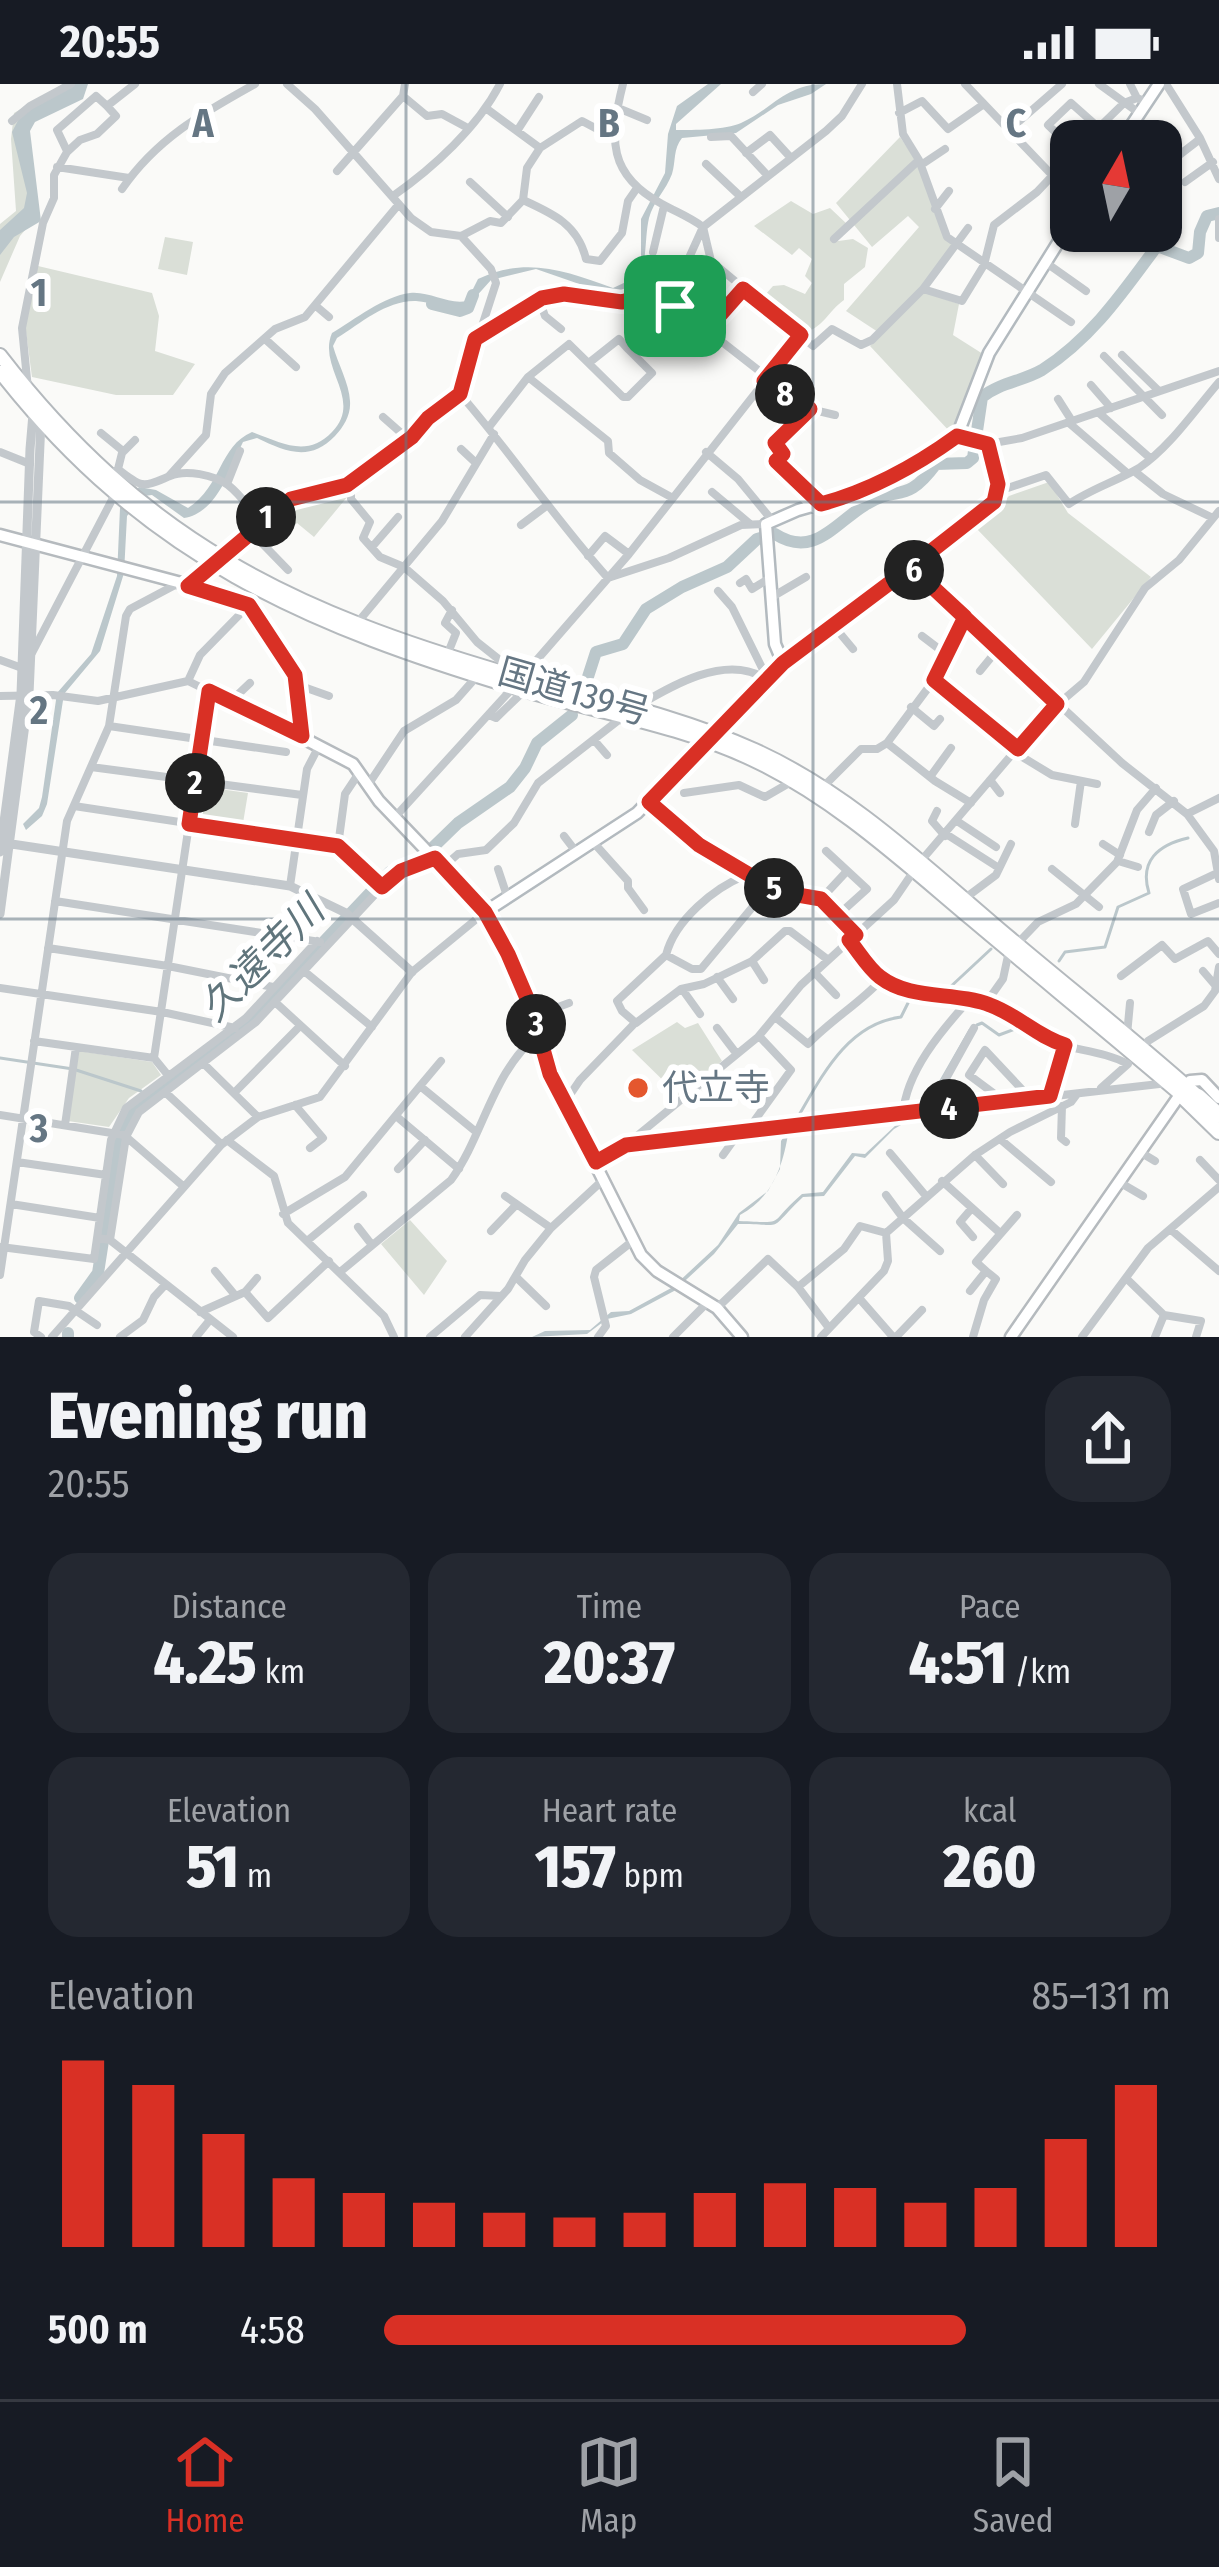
<!DOCTYPE html>
<html lang="en">
<head>
<meta charset="utf-8">
<style>
	:root { --surface:#171b24; --page:#242831; --text:#f1f3f6; --muted:#9ea1a6; --line:#363941; --accent:#d93025 }
	body { margin:0; font-family:"Fira Sans Condensed","Noto Sans JP",sans-serif; background:var(--page); color:var(--text); height:100vh; display:flex; flex-direction:column; font-size:45px; white-space:nowrap }
	* { box-sizing:border-box; margin:0 }
	p { font-size:39px; color:var(--muted) }
	.icon { flex:none; width:66px; height:66px; fill:none; stroke:currentColor; stroke-width:2; stroke-linecap:round; stroke-linejoin:round }
	.map { position:relative; height:1253px; overflow:hidden }
	.drawer { display:flex; flex-direction:column; background:var(--surface); flex:1 }
	.drawer>* { flex:none }
	.needle { width:78px; rotate:9deg }
	.tools { position:absolute; left:1050px; top:36px; display:grid; gap:24px }
	.tools a { display:grid; place-items:center; width:132px; height:132px; border-radius:24px; background:var(--surface); box-shadow:0 3px 9px #0004; font-size:60px }
	.pin { position:absolute; display:grid; place-items:center; width:102px; height:102px; color:#fff; margin:-51px; border-radius:24px; box-shadow:0 6px 18px #0006 }
	.km { position:absolute; width:60px; height:60px; margin:-30px; border-radius:50%; background:#222; color:#fff; font-size:33px; line-height:60px; text-align:center }
	.round { display:grid; place-items:center; flex:none; width:126px; height:126px; border-radius:36px; background:var(--page) }
	.headline { display:flex; align-items:center; justify-content:space-between; height:204px; padding:0 48px }
	h1 { font-size:66px; font-weight:800; line-height:90px }
	.metrics { display:grid; grid-template-columns:repeat(3,1fr); gap:18px; height:204px; padding:12px 48px }
	.metrics div { display:grid; align-content:center; border-radius:30px; background:var(--page); text-align:center }
	.metrics b { font-size:60px; font-weight:800 }
	.metrics small { font-size:33px; font-weight:400 }
	.metrics p { font-size:33px }
	.chart { height:336px; padding:24px 48px }
	.chart p { display:flex; justify-content:space-between }
	.chart svg { width:100%; height:216px; margin-top:12px; stroke:var(--accent); stroke-width:6 }
	ul { padding:0 48px; list-style:none; font-size:39px }
	li { display:grid; grid-template-columns:192px 144px 1fr; align-items:center; height:90px }
	li i { height:30px; border-radius:15px; background:var(--accent) }
	.status { display:flex; justify-content:space-between; align-items:center; height:84px; padding:0 60px; background:var(--surface); direction:ltr }
	.status svg { height:33px; fill:currentColor }
	.tabs { display:flex; justify-content:space-around; align-items:center; height:168px; border-top:3px solid var(--line); background:var(--surface); font-size:33px; color:var(--muted) }
	.tabs a { display:grid; justify-items:center; gap:6px }
	.tabs .selected { color:var(--accent) }
	.map>svg:first-child { display:block }
	.green { fill:#dadfd7 }
	.water { fill:#bbc7cb }
	.lines { fill:none; stroke-linecap:round; stroke-linejoin:round }
	.stream { stroke:#bbc7cb; stroke-width:3 }
	.river { stroke:#bbc7cb; stroke-width:12 }
	.secondary-casing { stroke:#b3babf; stroke-width:15 }
	.primary-casing { stroke:#b5babe; stroke-width:15 }
	.trunk-casing { stroke:#b4b9bd; stroke-width:16 }
	.motorway-casing { stroke:#b4b9bd; stroke-width:18 }
	.minor { stroke:#c3c8cc; stroke-width:8 }
	.tertiary { stroke:#c3c8cc; stroke-width:9 }
	.secondary { stroke:#fff; stroke-width:10 }
	.primary { stroke:#fff; stroke-width:10 }
	.trunk { stroke:#fff; stroke-width:12 }
	.motorway { stroke:#fff; stroke-width:14 }
	.route-casing { stroke:#fff; stroke-width:24 }
	.route { stroke:#d93025; stroke-width:15 }
	.grid { fill:none; stroke:#657683; stroke-width:3; stroke-opacity:0.55 }
	.poi-dot { fill:#e4572e; stroke:#fff; stroke-width:4.5 }
	.labels { text-anchor:middle; dominant-baseline:central; stroke-width:12; stroke-linejoin:round; paint-order:stroke }
	.street-label { font-size:36px; fill:#657683; stroke:#fff }
	.poi-label { font-size:36px; fill:#657683; stroke:#fff; text-anchor:start }
	.water-label { font-size:39px; font-style:italic; fill:#60757c; stroke:#fff }
	.grid-label { font-size:39px; text-anchor:middle; font-weight:bold; fill:#657683; stroke:#fff; stroke-width:12; stroke-linejoin:round; paint-order:stroke }
</style>
</head>
<body>
<div class="status"><b>20:55</b><svg viewBox="0 0 49 12"><path d="M0 12V9h3v3zM5 12V6h3v6zM10 12V3h3v9zM15 12V0h3v12zM26 1h20v11H26zM47 4h2v5h-2z"/></svg></div>
<div class="map">
<svg width="1219" height="1253" viewBox="0 0 1219 1253">
	<rect width="100%" height="100%" fill="#fafaf8"/>
	<path class="green" d="M63 0H83L33 34 25 57 37 132 20 152 0 198V140L16 127 11 55 14 29Z
		M900 53 915 75 954 162 943 180 878 248 846 227 919 143 908 132 872 163 836 119Z
		M791 117 813 130 830 124 848 141 831 158 853 155 868 164 865 183 844 200V216C828 227 823 245 802 249L766 223 765 211 773 202 784 201 805 210 812 199 805 192 812 175 799 164 792 171 754 142Z
		M165 153 193 158 187 191 158 185Z
		M38 182 152 209 159 232 155 267 195 280 173 311H116L32 293 24 233Z
		M921 207 959 220 953 251 983 270 961 334 951 349 870 262Z
		M1049 398 1068 429 1151 493 1092 565 976 444 1009 412Z
		M346 408 348 412 314 453 297 439 290 446 273 432 311 411Z
		M198 702 248 709 242 745 195 738Z
		M677 938 685 944 698 939 722 977 678 1011 632 966Z
		M79 967 152 978 161 991 129 1014 109 1043 68 1037Z
		M410 1136 447 1177 424 1211 381 1160Z"/>
	<path class="water" d="M70 0H88L83 15 35 38 30 47 41 137 14 153 0 171V146L24 124 27 109 12 48 22 29Z
		M708 0H721L676 40V46C694 46 725 46 741 39 774 24 785 0 826 0L811 10 778 21 736 49 682 54C673 65 676 77 672 90 666 106 653 118 649 134 642 164 653 209 608 210L536 185 491 196 464 226C446 225 432 218 416 217 387 216 361 239 337 254L333 262C338 280 349 299 350 317 351 331 344 342 335 352 310 378 286 368 257 354L243 358C230 385 217 429 184 434L152 411 144 412 127 432 124 489 100 567 64 610 47 720 42 732 26 746 23 740 39 724 42 713 57 609 91 570 117 492 120 424 139 403 156 406 188 424C222 402 219 362 252 348 282 359 307 374 332 348 364 315 317 284 332 249 354 236 384 212 410 209 430 207 448 221 467 217L478 195C526 172 566 187 613 204L628 197 641 174V135L665 89 668 50 677 22Z
		M915 1033 894 1045 865 1074 855 1072 824 1112 803 1113C765 1149 789 1140 738 1140L714 1170 674 1207 631 1230 607 1235 587 1250 532 1253 545 1247 590 1246 611 1228 629 1227 673 1203 718 1161 739 1129 768 1107 780 1085 781 1057 789 1045C784 1075 776 1112 740 1131L739 1137C789 1139 766 1141 802 1110L823 1108 852 1069 865 1070 896 1041Z"/>
	<g class="lines">
		<path class="stream" d="M1059 877 1065 868 1105 863 1118 823 1149 809C1139 777 1158 761 1188 754
			M947 906 991 865
			M977 941 982 939 999 951 1018 944
			M0 974 73 985 141 1007
			M926 1023 970 946
			M795 1038C821 994 846 940 901 933L908 919"/>
		<path class="river" d="M432 220 460 227 468 224 473 211
			M586 599 596 568 623 560 646 525 682 503 727 483 757 455 775 450C814 475 835 439 865 421 899 399 904 423 936 380L967 379 973 374 982 313C999 299 1023 297 1042 286 1092 254 1123 208 1157 162L1189 174 1198 169 1200 148 1207 132 1219 129
			M80 1214 98 1189 119 1054 130 1030 242 944 390 788 422 774 458 739 510 703 525 684 537 659 572 631
			M68 1253V1249"/>
		<g class="secondary-casing">
			<path id="secondary" d="M1121 57 1159 0
				M485 828 637 729 783 579 775 560 766 440 798 426 851 411 934 369 957 352 989 269 1071 138"/>
		</g>
		<g class="primary-casing">
			<path id="primary" d="M0 451 238 514 249 521 295 591 301 653 353 680 379 717 485 828 527 912 550 990 641 1171 657 1187 717 1224 742 1253
				M1011 1253 1186 1002 1190 997 1202 996 1219 1014"/>
		</g>
		<g class="trunk-casing">
			<path id="trunk" d="M0 271C144 457 291 527 513 591 594 614 678 631 755 666 846 707 921 778 996 842 1063 899 1132 953 1198 1012
				M0 288C145 473 306 542 526 607 601 629 680 642 751 675 834 714 902 777 971 835 1041 894 1111 951 1180 1010"/>
		</g>
		<g class="motorway-casing">
			<path id="motorway" d="M1180 1010 1219 1048
				M1198 1012 1219 1031"/>
		</g>
		<path class="minor" d="M287 0 315 25 411 134 431 148 461 152 491 185 496 199 460 310C512 370 554 434 608 494L669 474 741 441 766 440
			M405 0 403 12 427 32 442 30 466 43
			M623 0C609 55 608 91 662 120 676 128 690 133 703 143L711 177 813 262 832 245 861 261 872 256 923 205 968 144
			M897 0 903 50 919 76 947 153 1071 238
			M965 0 1052 91
			M1099 0 1139 29
			M1130 0 1137 14
			M1166 0 1200 54 1219 95
			M753 8 762 0
			M618 24 647 36
			M487 25 540 64
			M899 29 922 17 948 45 984 20
			M12 37 30 22 71 0
			M1009 46 1062 0
			M517 47 539 13
			M711 53 731 52 768 92
			M1085 57 1124 19 1137 14 1146 18
			M1071 63 1048 41 1071 19 1098 43
			M67 67 57 46 96 12 107 22
			M746 69 770 51 791 74
			M1178 72 1200 55
			M706 80 741 113
			M921 81 945 65
			M57 83 129 94
			M337 87 403 12
			M470 98 508 133
			M1185 98 1213 78
			M122 105C157 54 203 29 255 0
			M393 112C433 84 478 43 500 0
			M523 116C554 130 578 141 586 175L600 177 622 149 628 117 637 104
			M935 125 949 107
			M1219 135V154
			M461 152 490 137 501 139 523 116 527 84 540 64 582 37 614 54
			M834 155 919 76
			M653 168 664 122
			M1045 178 1086 207
			M923 205 962 217 984 181 994 141 1037 108 1071 72
			M657 207 767 293
			M690 207 720 231 743 205
			M539 215 545 232 561 245
			M316 222 329 233
			M477 254 542 214 564 210 623 218 672 199 683 187 703 143 826 47 842 32 862 0
			M265 255 296 283
			M1122 271 1159 307
			M1104 272 1162 331
			M590 278 619 255 628 265
			M528 293 608 357 609 369 640 396 671 413
			M763 297 810 325 835 331
			M1091 301 1111 324
			M28 305 22 244 43 139 54 114V91L67 68 80 56 97 50 116 32 107 22 135 0
			M1058 315 1072 337
			M810 325 775 359 783 370 775 377 820 419
			M1099 329 1150 374
			M383 333 408 355
			M1069 339 1126 388
			M489 343 528 293 569 260 623 313H628L652 289 628 265 691 207 711 177
			M101 349 123 367
			M988 360 1022 354 1219 287
			M461 365 476 379
			M0 368 30 380
			M706 368 738 395 771 435
			M118 385 122 369 135 356
			M1134 387 1163 410 1211 433
			M111 391 118 385C143 405 143 403 170 392 186 385 214 391 228 401 240 410 251 426 261 438
			M169 392 206 351 211 310 225 289 275 245 305 233 399 120
			M351 399V415L370 438 363 454 380 473 404 483 443 517 477 558 501 577 505 588
			M227 400 240 367
			M999 407 1046 391 1069 420C1091 405 1117 397 1139 384 1170 363 1194 327 1219 298
			M712 408 749 439
			M521 441 545 423
			M251 448 288 486
			M372 463 398 433
			M588 472 605 452 629 470
			M911 483 1122 679 1187 730 1214 767 1219 795
			M740 499 746 495 752 505 770 494
			M188 502 214 482
			M718 507 732 523 767 594
			M772 513 806 493
			M964 534 934 596 887 659 935 697 971 719
			M358 538 442 437 494 350
			M833 541 853 565
			M922 552 947 571
			M450 564 456 549 445 539 452 526
			M32 569 114 412
			M0 576 22 584
			M783 579 994 418C1001 404 1000 371 987 360 979 354 966 353 957 352
			M980 587 998 565
			M522 593 629 470 801 251
			M934 596 1017 665
			M188 597 200 571 249 521
			M298 601 329 612
			M0 612 53 611 98 617 188 597 300 652
			M230 618 250 599
			M636 623C671 602 726 569 766 595
			M911 623 934 642 940 635
			M489 631 496 634 524 607
			M109 642 286 668
			M594 656 607 671
			M1014 668 1052 691 1097 700
			M91 683 302 711
			M930 693 951 664
			M990 696 1000 709
			M368 701 404 647 456 616 478 591
			M823 703 861 665H877L887 659
			M684 709 739 701 765 713 791 698
			M649 718 699 761 748 790 786 809 821 815 856 851
			M74 722 338 762 382 803
			M937 727 932 737 945 752
			M1187 730 1219 714
			M395 733 509 608
			M957 737 996 763
			M1075 740 1081 697
			M1149 748 1156 731 1174 717
			M946 750 999 784
			M564 752 577 769
			M593 758 628 797V804L644 826
			M1103 760 1120 771
			M338 762 345 710 359 689
			M826 767 867 805 837 832
			M926 771 1014 668 1057 621 1084 598 1145 504 1179 476 1219 427
			M1118 777 1138 783
			M443 783 458 770 486 766 514 739 538 699 620 635
			M498 785 507 812
			M1052 785 1099 823
			M1217 789 1183 805 1191 830 1219 819
			M765 800 776 782
			M290 802 307 685 319 662
			M770 802 701 885H692L666 871 617 917 622 927 636 939 681 905 704 900 752 877 785 847H790L827 875
			M821 815 847 787
			M964 815 996 791 1011 760
			M55 817 320 858
			M775 825 786 809
			M849 857C858 868 867 883 879 892 908 916 951 908 985 919 1007 925 1020 943 1040 953 1068 967 1100 965 1128 980L1101 1004
			M1017 860 1038 838 1076 820 1117 778 1137 726 1156 704
			M48 864 168 882 273 903
			M666 871C675 836 714 804 746 791
			M752 877 764 896
			M304 887 372 943
			M1203 887 1215 901
			M814 888 836 911
			M1121 892 1162 861 1175 875 1208 857 1219 870
			M717 893 733 915
			M0 904 162 928 235 944
			M682 905 700 930
			M275 918 345 982
			M986 919 1003 895 1009 867
			M534 932 569 919
			M775 933 808 960C832 935 859 920 882 895
			M717 944 736 969
			M1127 951 1130 919
			M34 957 154 974
			M1148 957 1204 922 1215 907 1219 883
			M203 979 258 1033
			M167 990 154 974 209 607
			M420 1002 441 977
			M165 1008 221 1060
			M235 1008 300 942
			M1050 1012 1065 961
			M1004 1017 969 991 985 966 1030 1014
			M565 1018 580 996 635 939
			M295 1021 323 1054 310 1064
			M1062 1022 1061 1054 1066 1058
			M928 1027 974 944
			M903 1030C906 988 941 947 969 916
			M0 1031 124 1051 183 1102
			M396 1032 459 1085
			M65 1041 76 963
			M747 1047 791 986 759 952
			M1000 1055 1051 1098
			M227 1056 274 1092 288 1139 384 1232 394 1253
			M627 1060 758 953 801 901 894 816 909 794
			M1140 1068 1155 1077
			M890 1069 926 1112
			M723 1071 738 1050
			M975 1071 1003 1100
			M1200 1076 1219 1096
			M17 1078 106 1091
			M596 1079 626 1061 1168 999
			M398 1085 425 1056
			M942 1097 1000 1149
			M1119 1098 1143 1112
			M886 1111 903 1134 940 1167
			M505 1112 551 1144
			M11 1120 100 1134
			M972 1124 960 1138 973 1153
			M283 1130 345 1093 420 1002 475 1047
			M358 1143 372 1161
			M1170 1145 1219 1187
			M491 1147 516 1121
			M98 1154 110 1156 233 1253
			M110 1156 126 1053 139 1028 256 938 382 803 401 787 435 774
			M307 1157 363 1111
			M1 1163 94 1175 111 1056 126 1024 246 934 317 857
			M215 1187 235 1211
			M340 1188 451 1096C484 1051 492 987 539 950
			M0 1191 67 737 109 642 126 532 130 525 177 500
			M516 1193 546 1222
			M1127 1195 1164 1231 1201 1237 1196 1253
			M798 1203 844 1165 860 1142 886 1149
			M970 1207 986 1187 976 1178 1017 1131
			M245 1208 268 1234 329 1177
			M859 1214 893 1253
			M717 1224 768 1175 798 1203 829 1244
			M200 1228 245 1208 257 1194
			M41 1253 34 1248 39 1217 69 1222 97 1241
			M52 1253 221 1061 258 1033 320 1013 412 888 485 828
			M120 1253 143 1236 154 1213 165 1201
			M196 1253 209 1237
			M430 1253 480 1211 501 1212
			M465 1253 508 1205 525 1176 551 1144 603 1096
			M598 1253 606 1242 594 1193 596 1186 634 1156
			M673 1253 708 1218
			M821 1253 884 1187 888 1177 886 1149 975 1071 1010 1048 1071 1018 1077 1010
			M896 1253 922 1226
			M973 1253 984 1216 996 1195 986 1187
			M1082 1253 1148 1164 1219 1103
			M1155 1253 1164 1231"/>
		<path class="tertiary" d="M223 475 279 423 301 410 347 401 460 310
			M5 759 290 802 346 829 412 888
			M0 768 21 610 30 365 33 330H38
			M0 830 29 610 41 337"/>
		<use href="#secondary" class="secondary"/>
		<use href="#primary" class="primary"/>
		<use href="#trunk" class="trunk"/>
		<use href="#motorway" class="motorway"/>
	</g>
	<g class="lines">
		<g class="route-casing">
			<path id="route" d="M675 222 657 207 622 218 564 210 542 214 475 255 460 310 428 334 412 353 347 401 291 415 188 502 249 521 295 591 302 652 209 607 189 740 338 762 382 803 401 787 435 774 485 828 508 870 532 926 550 990 596 1078 626 1061 1050 1012 1065 961C1036 952 1018 931 990 921 955 907 911 917 880 893 868 884 859 868 849 856L856 851 821 815 786 809 748 790 699 761 649 718 783 579 911 483 1057 620 1018 665 934 596 965 533 911 483 994 418 998 400 988 360 957 352C917 381 869 407 821 420L776 377 783 370 775 359 810 325 764 297 801 251 743 205 720 231 690 207 675 222"/>
		</g>
		<use href="#route" class="route"/>
	</g>
	<path class="grid" d="M406 0V1253M813 0V1253M0 418H1219M0 835H1219"/>
	<circle class="poi-dot" cx="638" cy="1004" r="12"/>
	<g class="labels">
		<g class="street-label">
			<text transform="translate(574 608) rotate(16)">国道139号</text>
		</g>
		<g class="poi-label">
			<text x="662" y="1004">代立寺</text>
		</g>
		<g class="water-label">
			<text transform="translate(262 875) rotate(-45)">久遠寺川</text>
		</g>
	</g>
	<g class="grid-label">
		<text x="203" y="53">A</text>
		<text x="609" y="53">B</text>
		<text x="1016" y="53">C</text>
		<text x="39" y="222">1</text>
		<text x="39" y="640">2</text>
		<text x="39" y="1058">3</text>
	</g>
</svg>
<div class="tools">
<a><svg class="needle" viewBox="-14 -14 28 28"><path d="M0-13l5 13h-10z" fill="#e53935"/><path d="M0 13l5-13h-10z" fill="#9ea1a6"/></svg></a>
</div>
<div class="pin" style="left:675px;top:222px;background:#1e9e55"><svg class="icon" aria-label="arrive" viewBox="0 0 24 24"><path d="M6 21V4h12l-3 4 3 4H6"/></svg></div>
<b class="km" style="left:266px;top:433px">1</b>
<b class="km" style="left:195px;top:699px">2</b>
<b class="km" style="left:536px;top:940px">3</b>
<b class="km" style="left:949px;top:1025px">4</b>
<b class="km" style="left:774px;top:804px">5</b>
<b class="km" style="left:914px;top:486px">6</b>
<b class="km" style="left:785px;top:310px">8</b>
</div>
<section class="drawer">
<div class="headline"><div><h1>Evening run</h1><p>20:55</p></div><a class="round"><svg class="icon" aria-label="share" viewBox="0 0 24 24"><path d="M12 15V3M7 8l5-5 5 5M5 13v7h14v-7"/></svg></a></div>
<div class="metrics">
<div><p>Distance</p><b>4.25<small> km</small></b></div>
<div><p>Time</p><b>20:37</b></div>
<div><p>Pace</p><b>4:51<small> /km</small></b></div>
</div>
<div class="metrics">
<div><p>Elevation</p><b>51<small> m</small></b></div>
<div><p>Heart rate</p><b>157<small> bpm</small></b></div>
<div><p>kcal</p><b>260</b></div>
</div>
<div class="chart"><p><span>Elevation</span>85–131 m</p>
<svg viewBox="0 0 160 44" preserveAspectRatio="none"><path d="M5 44V6M15 44V11M25 44V21M35 44V30M45 44V33M55 44V35M65 44V37M75 44V38M85 44V37M95 44V33M105 44V31M115 44V32M125 44V35M135 44V32M145 44V22M155 44V11"/></svg>
</div>
<ul>
<li><b>500 m</b>4:58<i style="width:74%"></i></li>
</ul>
</section>
<nav class="tabs">
<a class="selected"><svg class="icon" aria-label="home" viewBox="0 0 24 24"><path d="M3 11l9-7 9 7M6 9v11h12V9"/></svg>Home</a>
<a><svg class="icon" aria-label="map" viewBox="0 0 24 24"><path d="M3 6l6-2 6 2 6-2v14l-6 2-6-2-6 2zM9 4v14M15 6v14"/></svg>Map</a>
<a><svg class="icon" aria-label="saved" viewBox="0 0 24 24"><path d="M7 4h10v16l-5-4-5 4z"/></svg>Saved</a>
</nav>
</body>
</html>
